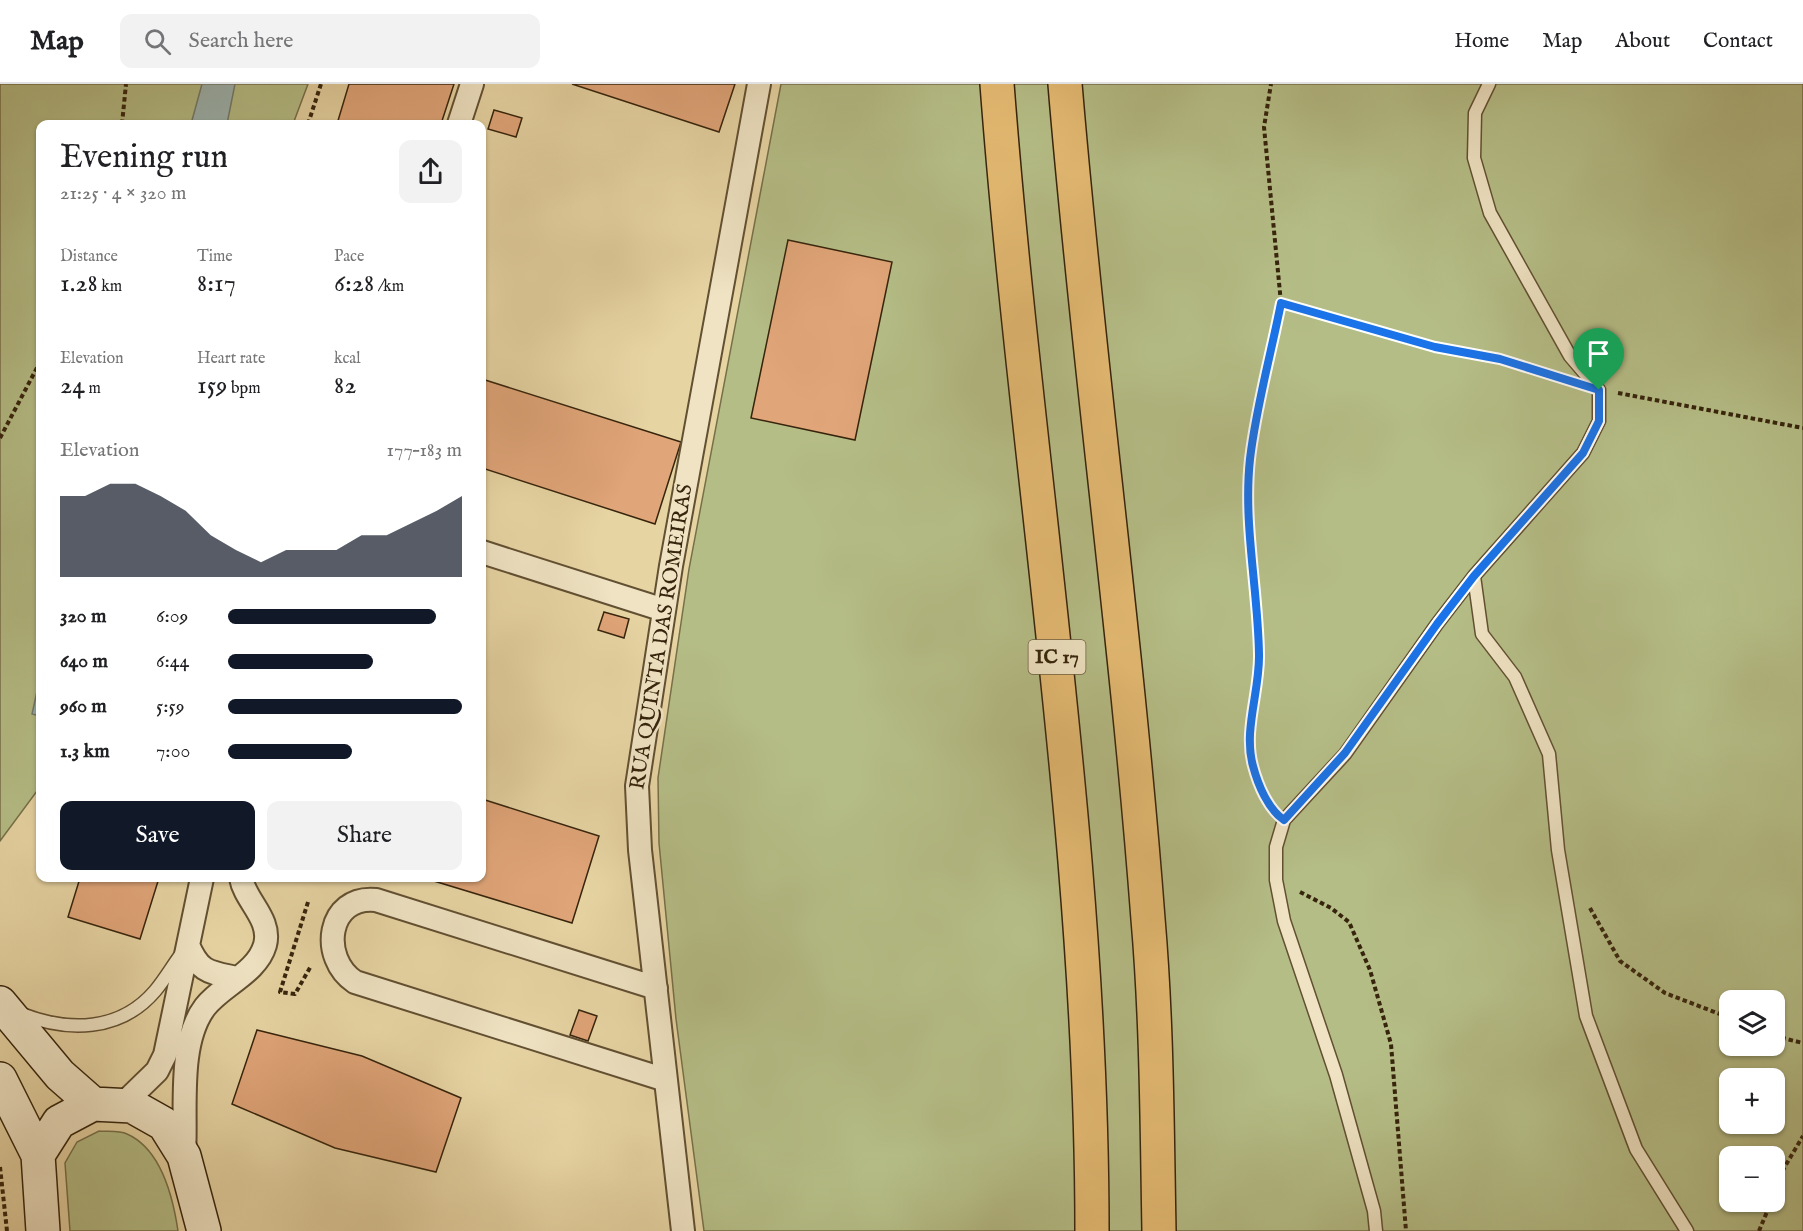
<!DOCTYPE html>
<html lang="en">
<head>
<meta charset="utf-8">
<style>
	:root { --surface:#fff; --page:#f2f2f2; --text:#202124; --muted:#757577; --line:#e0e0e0; --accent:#111827 }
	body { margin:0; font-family:"IM FELL English",serif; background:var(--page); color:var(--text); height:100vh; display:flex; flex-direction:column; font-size:22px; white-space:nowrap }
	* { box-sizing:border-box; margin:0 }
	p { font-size:20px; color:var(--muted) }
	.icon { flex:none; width:33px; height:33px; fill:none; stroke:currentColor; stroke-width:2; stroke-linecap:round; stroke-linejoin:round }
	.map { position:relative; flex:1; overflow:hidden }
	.side { position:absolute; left:36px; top:36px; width:450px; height:762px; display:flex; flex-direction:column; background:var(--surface); border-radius:12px; box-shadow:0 2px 4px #0004 }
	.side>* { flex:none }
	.buttons { position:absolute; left:1719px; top:906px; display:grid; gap:12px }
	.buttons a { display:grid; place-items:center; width:66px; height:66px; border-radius:12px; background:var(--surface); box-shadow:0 2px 4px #0004; font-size:30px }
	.pin { position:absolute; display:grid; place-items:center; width:51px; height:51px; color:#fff; margin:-62px -26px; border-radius:50% 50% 50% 0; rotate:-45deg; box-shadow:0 0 6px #0007 }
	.pin .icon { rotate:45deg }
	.round { display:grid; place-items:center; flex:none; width:63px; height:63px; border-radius:12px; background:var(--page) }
	.headline { display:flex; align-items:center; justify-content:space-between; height:102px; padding:0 24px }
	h1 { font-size:33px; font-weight:600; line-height:45px }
	.figures { display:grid; grid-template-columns:repeat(3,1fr); gap:9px; height:102px; padding:6px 24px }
	.figures div { display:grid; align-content:center }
	.figures b { font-size:26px; font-weight:600 }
	.figures small { font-size:16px; font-weight:400 }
	.figures p { font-size:16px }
	.chart { height:168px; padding:12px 24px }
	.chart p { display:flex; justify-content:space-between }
	.chart svg { width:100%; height:108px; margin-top:6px; fill:var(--accent); opacity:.7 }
	.primary-button { display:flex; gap:12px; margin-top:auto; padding:12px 24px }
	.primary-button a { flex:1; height:69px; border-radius:12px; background:var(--accent); color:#fff; font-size:24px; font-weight:600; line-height:69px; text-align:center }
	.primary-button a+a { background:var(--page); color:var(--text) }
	ul { padding:0 24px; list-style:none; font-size:20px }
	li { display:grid; grid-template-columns:96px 72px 1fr; align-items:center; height:45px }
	li i { height:15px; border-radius:8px; background:var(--accent) }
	header { display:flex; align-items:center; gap:36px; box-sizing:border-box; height:84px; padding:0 30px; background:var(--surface); border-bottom:2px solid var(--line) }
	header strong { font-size:28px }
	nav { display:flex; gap:33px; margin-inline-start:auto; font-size:21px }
	.search { width:420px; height:54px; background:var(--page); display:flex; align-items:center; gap:15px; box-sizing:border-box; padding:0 21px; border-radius:12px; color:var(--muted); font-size:22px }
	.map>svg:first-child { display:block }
	.green { fill:#b5bd86; stroke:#767049; stroke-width:1.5; fill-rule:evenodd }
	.water { fill:#9cb5b1; stroke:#737b6f; stroke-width:1.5 }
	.building { fill:#e0a579; stroke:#36240c; stroke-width:1.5 }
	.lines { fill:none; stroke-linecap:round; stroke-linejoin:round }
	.lane-casing { stroke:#625032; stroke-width:15 }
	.street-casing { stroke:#625032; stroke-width:26 }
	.secondary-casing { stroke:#36240c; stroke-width:36 }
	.highway-casing { stroke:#36240c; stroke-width:36 }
	.path { stroke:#36240c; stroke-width:4; stroke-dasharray:4.5 3; stroke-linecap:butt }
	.lane { stroke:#efe3c3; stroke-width:12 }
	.street { stroke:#efe3c3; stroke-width:22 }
	.secondary { stroke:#efe3c3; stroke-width:33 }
	.highway { stroke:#e4ba72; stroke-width:33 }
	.route-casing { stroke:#fff; stroke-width:12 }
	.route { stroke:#1a73e8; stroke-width:8 }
	.labels { text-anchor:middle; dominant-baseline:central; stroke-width:5; stroke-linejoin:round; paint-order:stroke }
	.shield { fill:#efe3c3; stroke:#6e5d43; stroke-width:1.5 }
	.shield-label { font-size:20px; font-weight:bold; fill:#36240c }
	.street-label { font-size:21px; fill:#36240c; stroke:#efe3c3 }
</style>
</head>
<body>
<header>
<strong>Map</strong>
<div class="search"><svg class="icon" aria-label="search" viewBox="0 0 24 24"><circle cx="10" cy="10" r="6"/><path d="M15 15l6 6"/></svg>Search here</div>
<nav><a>Home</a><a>Map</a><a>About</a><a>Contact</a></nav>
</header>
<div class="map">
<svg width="1803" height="1147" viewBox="0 0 1803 1147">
	<rect width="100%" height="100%" fill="#e7d4a3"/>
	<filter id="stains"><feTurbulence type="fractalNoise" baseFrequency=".00333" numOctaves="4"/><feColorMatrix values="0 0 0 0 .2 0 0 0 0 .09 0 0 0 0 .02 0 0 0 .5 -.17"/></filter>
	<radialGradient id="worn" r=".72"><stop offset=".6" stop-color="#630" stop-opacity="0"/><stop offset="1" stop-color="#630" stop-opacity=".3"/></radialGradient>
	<path class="green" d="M0 0H308L293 40H40V703L0 757Z
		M781 0H1803V1147H704L676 935 659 759 658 694 689 485ZM1730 916H1774V962H1730ZM1730 994H1774V1040H1730ZM1730 1072H1774V1118H1730Z
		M99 1047C107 1048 119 1046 127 1050 161 1065 173 1113 178 1147H70L65 1079 77 1058Z"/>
	<path class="water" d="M202 0H235L227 40H191Z
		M40 594V632L32 630Z"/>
	<path class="building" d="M349 0H454L441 40H337Z
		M572 0H735L719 48Z
		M494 26 522 34 516 53 488 45Z
		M788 156 892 178 855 356 751 334Z
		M482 295 681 358 655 440 482 384Z
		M604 528 629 535 624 554 598 546Z
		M482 715 599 752 572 839 424 794H482Z
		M80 794H159L140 855 68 833Z
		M579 926 597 932 588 957 570 951Z
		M257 946 362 972 461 1014 436 1088 335 1064 232 1020Z"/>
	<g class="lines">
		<g class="lane-casing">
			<path id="lane" d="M1474 492 1482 550 1515 593 1549 670 1558 766 1586 932 1636 1065 1687 1147
				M22 930C68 948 120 948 155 907 165 895 173 881 182 869
				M1376 1147 1374 1127 1336 991 1284 837 1276 796V763L1284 736 1345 670 1437 540 1474 492 1583 369 1599 337V306L1570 272 1490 129 1474 74 1475 29 1489 0"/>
		</g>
		<g class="street-casing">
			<path id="street" d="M459 40 472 0
				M482 468 664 526
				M188 861C200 889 209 888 237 894
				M656 904 376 816C327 811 319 874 355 898L666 996
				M121 1022 157 987 165 971 202 794
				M184 1072C187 1028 177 960 205 923 222 901 257 889 265 861 272 835 245 817 241 794
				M683 1147 640 766 637 702 671 482 759 0"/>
		</g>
		<g class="secondary-casing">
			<path id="secondary" d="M0 919 60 991 93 1020
				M0 995 38 1071 43 1147
				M38 1071 59 1038 93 1020 132 1022 164 1040 184 1072 204 1147"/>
		</g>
		<g class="highway-casing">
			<path id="highway" d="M997 0C1026 383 1092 762 1092 1147
				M1065 0C1088 279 1127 556 1148 835 1157 939 1157 1043 1159 1147"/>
		</g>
		<path class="path" d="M122 40 126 0
			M308 40 321 0
			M1281 219 1435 263 1500 275 1561 294
			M1618 309 1803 344
			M0 354 40 278
			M1269 721 1253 681 1251 631 1257 607 1259 571 1249 410 1250 375 1281 219 1264 43 1271 0
			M1300 808 1331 824 1349 838 1370 886 1391 960 1406 1147
			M308 818 280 908 295 910 311 882
			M1590 824 1620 877 1665 909 1730 934
			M1774 952 1803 959
			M0 1083 7 1147
			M1774 1108 1784 1084 1803 1052
			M1759 1147 1771 1118"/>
		<use href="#lane" class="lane"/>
		<use href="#street" class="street"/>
		<use href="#secondary" class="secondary"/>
		<use href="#highway" class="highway"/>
	</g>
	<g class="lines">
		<g class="route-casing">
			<path id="route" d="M1281 219 1435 263 1500 275 1599 306V337L1583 369 1474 492 1437 540 1345 669 1284 736C1268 725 1258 701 1253 682 1243 646 1260 607 1259 570 1258 505 1243 439 1250 375 1256 323 1271 270 1281 219Z"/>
		</g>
		<use href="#route" class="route"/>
	</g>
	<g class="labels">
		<rect class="shield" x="1028.5" y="556" width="57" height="34" rx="4.5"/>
		<g class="shield-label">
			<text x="1057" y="573">IC 17</text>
		</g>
		<g class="street-label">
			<text transform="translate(662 553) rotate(-81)">RUA QUINTA DAS ROMEIRAS</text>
		</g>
	</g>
	<rect width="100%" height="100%" filter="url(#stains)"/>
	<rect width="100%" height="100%" fill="url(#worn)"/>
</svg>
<div class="buttons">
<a><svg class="icon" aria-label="layers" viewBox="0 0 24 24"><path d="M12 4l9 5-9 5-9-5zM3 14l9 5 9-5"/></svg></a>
<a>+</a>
<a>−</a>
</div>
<div class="pin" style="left:1599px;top:306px;background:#1e9e55"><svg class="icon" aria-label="arrive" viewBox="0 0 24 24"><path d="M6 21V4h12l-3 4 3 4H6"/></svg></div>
<section class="side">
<div class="headline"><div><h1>Evening run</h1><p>21:25 · 4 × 320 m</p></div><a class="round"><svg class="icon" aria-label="share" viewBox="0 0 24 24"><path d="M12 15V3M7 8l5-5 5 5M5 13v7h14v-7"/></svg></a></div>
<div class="figures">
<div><p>Distance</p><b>1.28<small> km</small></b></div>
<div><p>Time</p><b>8:17</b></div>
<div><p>Pace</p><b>6:28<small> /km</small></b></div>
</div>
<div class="figures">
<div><p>Elevation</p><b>24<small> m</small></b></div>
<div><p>Heart rate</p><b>159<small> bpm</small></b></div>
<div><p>kcal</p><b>82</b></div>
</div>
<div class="chart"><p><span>Elevation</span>177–183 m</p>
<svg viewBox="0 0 160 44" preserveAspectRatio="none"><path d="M0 44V11L10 11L20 6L30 6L40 11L50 17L60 27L70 33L80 38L90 33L100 33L110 33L120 27L130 27L140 22L150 17L160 11V44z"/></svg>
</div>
<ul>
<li><b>320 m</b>6:09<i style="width:89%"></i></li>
<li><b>640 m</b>6:44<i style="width:62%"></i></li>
<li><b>960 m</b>5:59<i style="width:100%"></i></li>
<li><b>1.3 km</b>7:00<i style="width:53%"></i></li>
</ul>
<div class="primary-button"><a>Save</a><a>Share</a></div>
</section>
</div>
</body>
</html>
